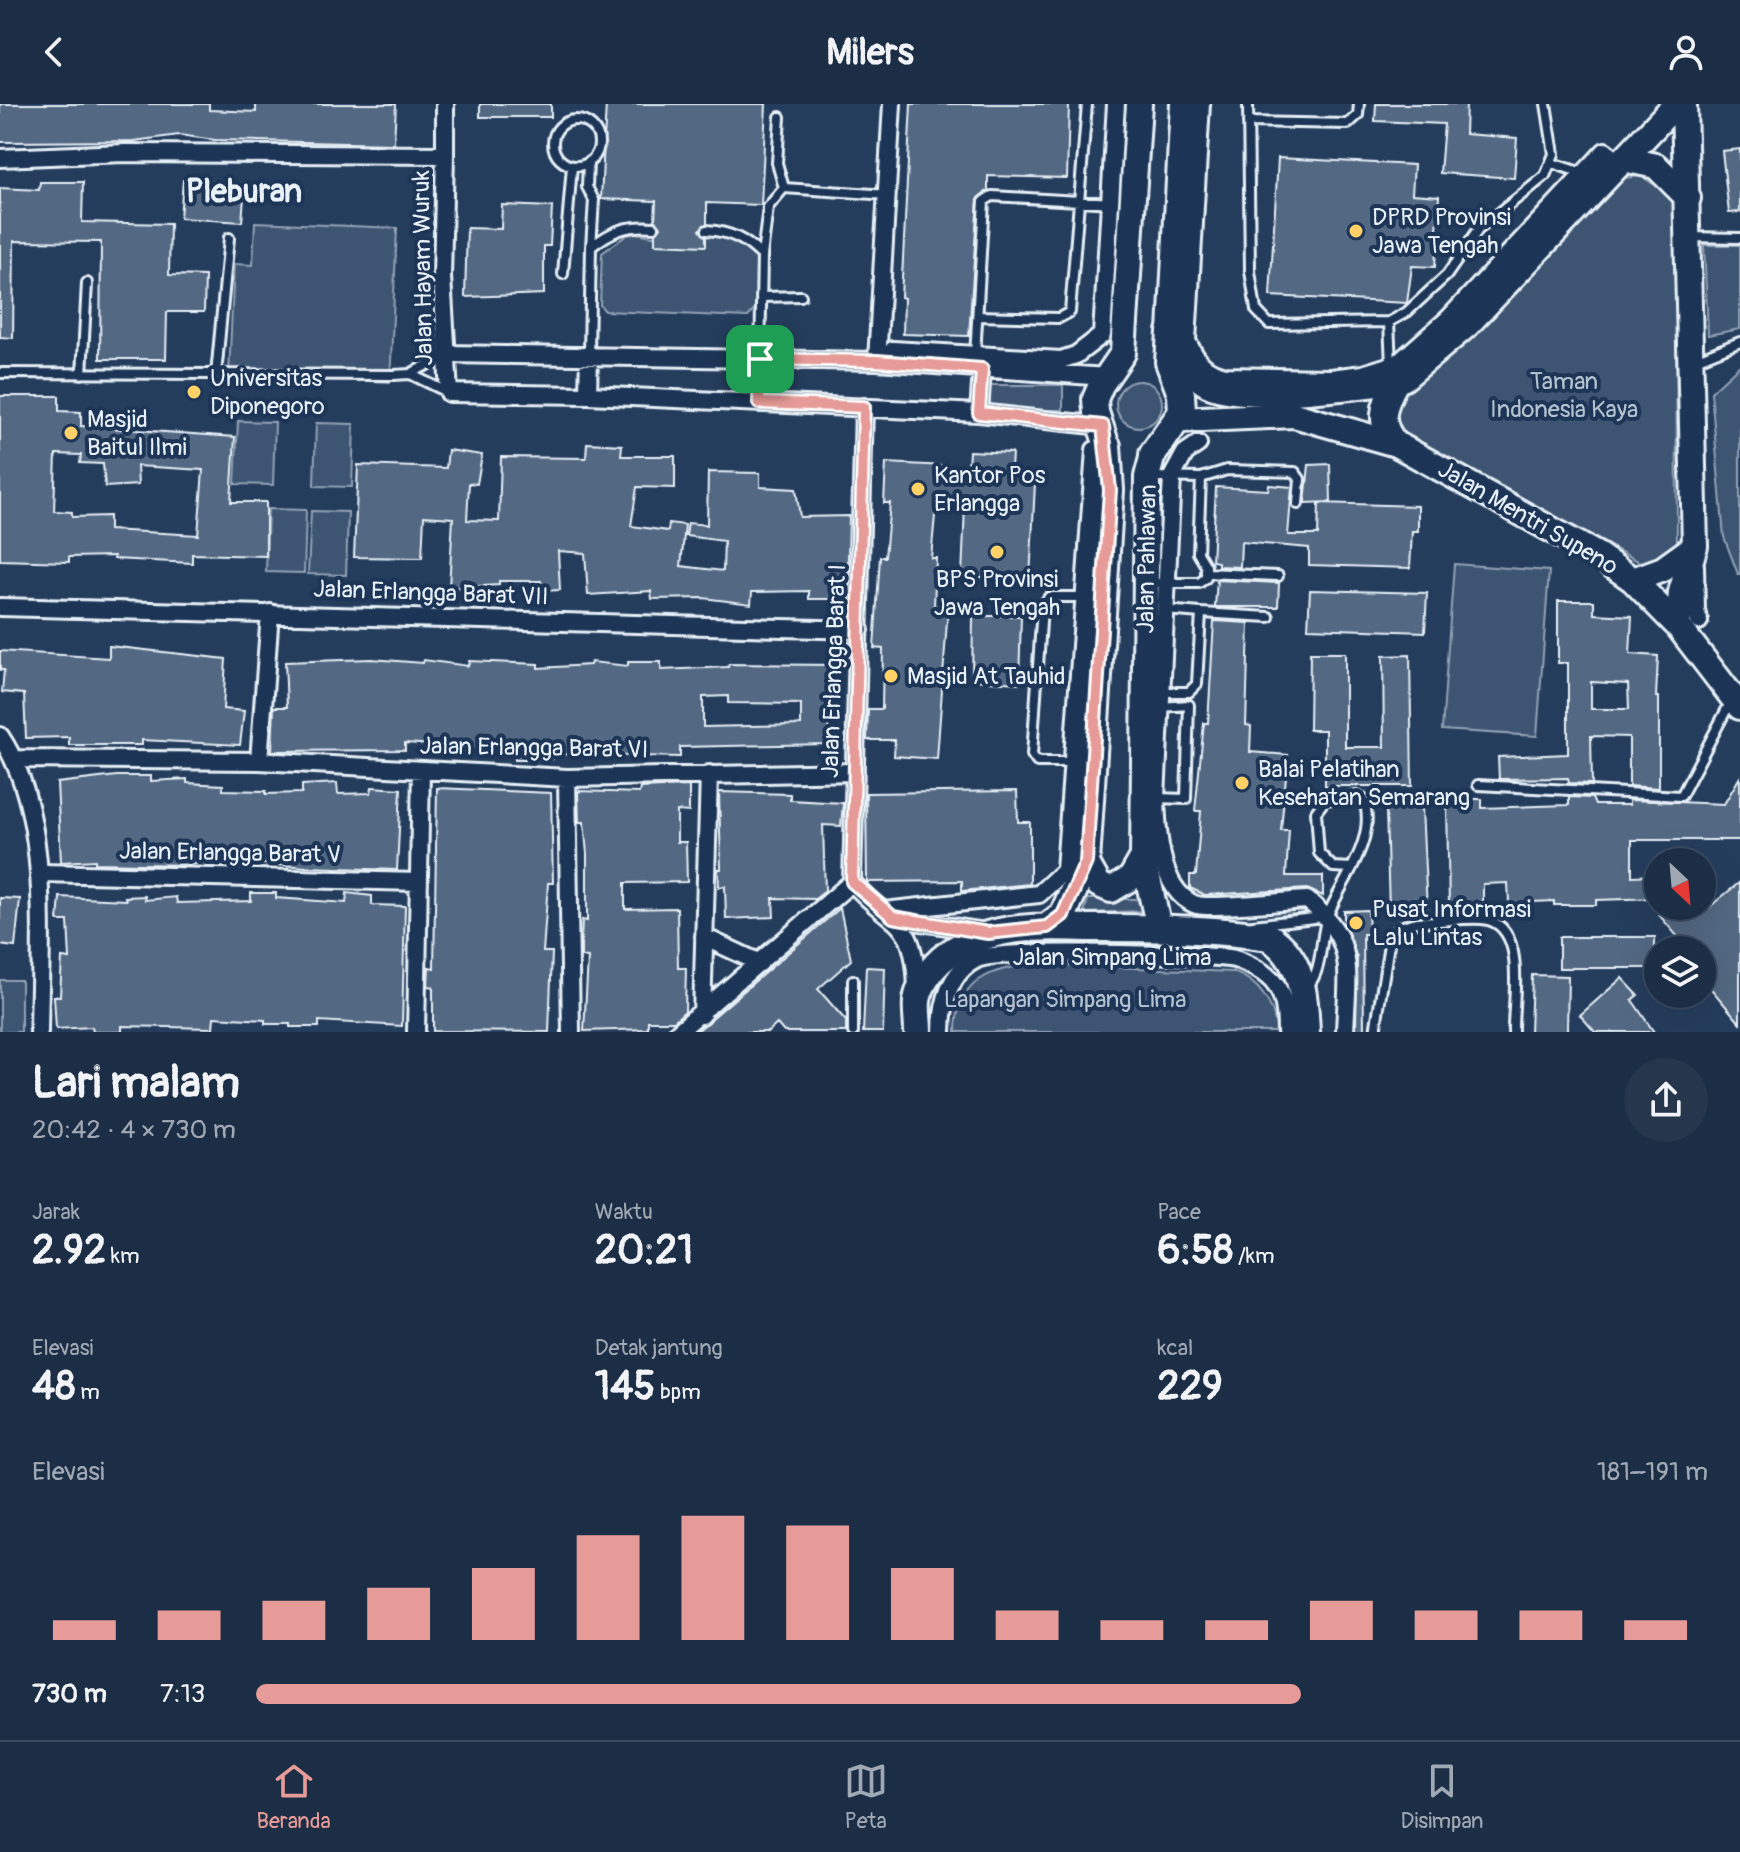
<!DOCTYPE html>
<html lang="id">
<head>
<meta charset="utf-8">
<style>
	:root { --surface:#1c2e46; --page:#25364d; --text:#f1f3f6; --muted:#a0a8b3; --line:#3a4a5f; --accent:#e69b98 }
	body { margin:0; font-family:Pangolin,sans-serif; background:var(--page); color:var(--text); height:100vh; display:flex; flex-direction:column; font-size:30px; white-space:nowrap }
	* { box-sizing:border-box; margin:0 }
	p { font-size:26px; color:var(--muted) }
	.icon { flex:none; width:44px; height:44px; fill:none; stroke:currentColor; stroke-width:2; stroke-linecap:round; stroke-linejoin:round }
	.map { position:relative; height:928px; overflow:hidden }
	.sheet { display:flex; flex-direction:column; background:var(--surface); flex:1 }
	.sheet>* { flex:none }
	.needle { width:52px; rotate:154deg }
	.buttons { position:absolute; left:1644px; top:744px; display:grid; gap:16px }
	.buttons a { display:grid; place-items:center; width:72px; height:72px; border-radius:50%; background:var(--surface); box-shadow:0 8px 32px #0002,0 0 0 2px var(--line); font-size:40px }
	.pin { position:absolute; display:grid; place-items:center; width:68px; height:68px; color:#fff; margin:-34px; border-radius:16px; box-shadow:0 4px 12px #0006 }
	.round { display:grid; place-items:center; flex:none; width:84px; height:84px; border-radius:42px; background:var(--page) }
	.overview { display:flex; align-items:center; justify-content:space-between; height:136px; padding:0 32px }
	h1 { font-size:44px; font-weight:700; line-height:60px }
	.metrics { display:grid; grid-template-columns:repeat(3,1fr); gap:12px; height:136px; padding:8px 32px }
	.metrics div { display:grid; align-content:center }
	.metrics b { font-size:40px; font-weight:700 }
	.metrics small { font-size:22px; font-weight:400 }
	.metrics p { font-size:22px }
	.chart { height:224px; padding:16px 32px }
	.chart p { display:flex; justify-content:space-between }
	.chart svg { width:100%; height:144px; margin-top:8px; stroke:var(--accent); stroke-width:6 }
	ul { padding:0 32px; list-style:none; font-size:26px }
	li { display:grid; grid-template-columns:128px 96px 1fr; align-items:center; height:60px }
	li i { height:20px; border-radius:10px; background:var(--accent) }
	header { display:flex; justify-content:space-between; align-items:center; height:104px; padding:0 32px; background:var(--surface); font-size:36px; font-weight:700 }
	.tab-bar { display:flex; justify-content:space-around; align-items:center; height:112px; border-top:2px solid var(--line); background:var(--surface); font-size:22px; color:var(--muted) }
	.tab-bar a { display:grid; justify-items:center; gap:4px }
	.tab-bar .on { color:var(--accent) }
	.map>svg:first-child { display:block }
	.green { fill:#3e5472; stroke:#93a2b5; stroke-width:2 }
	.building { fill:#536782; stroke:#e8f1f8; stroke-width:2; fill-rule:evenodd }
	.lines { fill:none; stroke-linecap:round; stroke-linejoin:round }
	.lane-casing { stroke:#e8f1f8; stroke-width:14 }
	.street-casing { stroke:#e8f1f8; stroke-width:22 }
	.secondary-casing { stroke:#e8f1f8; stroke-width:30 }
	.primary-casing { stroke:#e8f1f8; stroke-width:32 }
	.lane { stroke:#1d3557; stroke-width:8 }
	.street { stroke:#1d3557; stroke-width:16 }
	.secondary { stroke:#1d3557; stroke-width:24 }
	.primary { stroke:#1d3557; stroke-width:26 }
	.route-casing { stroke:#fff; stroke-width:16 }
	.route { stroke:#e69b98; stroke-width:10 }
	.poi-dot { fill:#ffd166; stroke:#1d3557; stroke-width:3 }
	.labels { text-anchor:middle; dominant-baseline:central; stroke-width:8; stroke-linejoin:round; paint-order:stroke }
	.poi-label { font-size:24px; fill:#e8f1f8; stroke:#1d3557; text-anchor:start }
	.street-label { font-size:24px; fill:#e8f1f8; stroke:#1d3557 }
	.park-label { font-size:24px; fill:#b5c2d0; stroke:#1d3557 }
	.district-label { font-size:32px; font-weight:bold; fill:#e8f1f8; stroke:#1d3557 }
</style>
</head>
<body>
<header><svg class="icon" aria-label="back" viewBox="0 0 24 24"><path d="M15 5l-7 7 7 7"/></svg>Milers<svg class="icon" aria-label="person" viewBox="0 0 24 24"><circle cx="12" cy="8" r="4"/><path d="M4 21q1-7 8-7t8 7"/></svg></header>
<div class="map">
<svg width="1740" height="928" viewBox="0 0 1740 928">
	<rect width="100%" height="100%" fill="#253d5d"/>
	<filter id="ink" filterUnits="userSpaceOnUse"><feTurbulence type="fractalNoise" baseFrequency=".0125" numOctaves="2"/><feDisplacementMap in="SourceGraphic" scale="16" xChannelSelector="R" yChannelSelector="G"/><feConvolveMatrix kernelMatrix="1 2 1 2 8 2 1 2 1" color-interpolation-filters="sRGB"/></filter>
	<g filter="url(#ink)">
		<path class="green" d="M1641 72 1676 95 1677 478 1409 334 1395 314 1397 301 1406 288 1624 74Z
			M255 118 397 124 390 278 229 271 234 160 253 161Z
			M635 129 706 141V132C730 133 741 138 758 155L755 205 748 213 605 207 600 201 602 149 627 131Z
			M1704 141H1740V225L1708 231Z
			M1740 261V470H1738L1724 433 1711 288Z
			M1116 300a23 23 0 1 1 46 0a23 23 0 1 1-46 0Z
			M990 281H1063V306H990Z
			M238 317 275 318 273 381 235 380Z
			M316 319 354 320 352 383 314 382Z
			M268 405 306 406 304 469 266 468Z
			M311 407 348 408 346 471 308 470Z
			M1454 460 1549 467 1537 632 1442 626Z
			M1088 795H1137L1143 807 1084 809Z
			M1037 860 1233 868C1258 876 1276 902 1276 928H956C956 876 991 864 1037 860Z
			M0 876H21V928H0Z"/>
		<path class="building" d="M0 0H209V6L256 8V0H396L394 40 215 36 179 31 134 37 0 38Z
			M480 0H551V13H480Z
			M606 0H766L761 101 707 99V119L700 126 706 133V142L655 140V130L661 123 655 116 656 97 601 95Z
			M911 0H1069L1067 74 988 72V86L978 94 969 232 903 230 904 194 901 193Z
			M1376 0H1466L1465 30 1517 34 1514 74 1440 69 1444 20 1375 17Z
			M1740 45V108L1729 109 1722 47Z
			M1278 54 1414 61 1412 90 1439 92 1435 163 1412 162 1407 199 1270 192Z
			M183 76 245 80 242 118 180 114Z
			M40 78H83L82 118 170 120 169 171 205 172 204 208H167L166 255H100L101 138 14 137 13 234 0 233V84L39 86Z
			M502 101 552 103 550 142H544V190L465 193 467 124 501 125Z
			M0 292H59V307L81 308V322L235 333 231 398H266V452L192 450V459L114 455V452L69 453V458L0 456ZM56 350 81 351 80 359 103 360 105 383 138 381 137 362 203 366 198 431 109 426V412L72 413V408L54 407Z
			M587 339 622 341 621 352H675V384L637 383 631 422 668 427 669 419 685 421 681 462 723 467 724 437 686 432 688 419 707 421 708 368 760 369V383L796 385 800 413 849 412 847 495H809V487L752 488 751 500 703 494 652 495 651 487 588 491 585 449 558 447 560 486 542 487 541 477H499V481L449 484 453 414 424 412 422 454 354 453 358 361 446 364 448 346 482 351 477 380 469 379 467 416 499 417 501 353 586 354Z
			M969 347 1012 349 1011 365 1022 379 1035 380 1030 475 962 472 965 402 936 401 931 454H936L934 502 948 503 937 655 894 652 895 636H867L868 605H882L883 545 874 544 880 453H885L890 399H884L886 359 968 363Z
			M1330 360 1331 398 1305 399 1309 361Z
			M1269 381 1292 383 1288 431H1318L1319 399 1418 402V427H1412L1410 464 1309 461V444L1241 438 1240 463 1218 462V458L1212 457 1216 383 1268 386Z
			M1217 476 1279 479 1278 503H1215Z
			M1310 486 1427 489 1425 528 1308 524Z
			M1558 497H1594V510L1632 512 1630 550 1658 552 1656 593H1659V684L1629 682V633L1591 632 1592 680 1569 679 1568 674 1499 675 1498 653 1568 650V559H1558ZM1591 578 1628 580 1629 605H1591Z
			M973 512H1021L1019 579 972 576Z
			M1214 517 1249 519 1246 621 1251 622 1250 648 1288 651 1281 726H1289L1286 772H1323V792L1307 785 1205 791 1190 784V771H1196L1201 707H1195L1204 619H1208Z
			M109 542 226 555 223 605 244 607 240 641 142 636V641H69V633L26 634 24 590 2 588 4 566H0V547L109 554Z
			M1310 549H1345V643H1384L1383 552 1410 551 1412 682H1325V626H1309Z
			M371 555 423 559 424 556 468 562 469 557 538 560V564L590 561 591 558 628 562V558H661V566L728 563 729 560 837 561 836 601 829 600 828 640 680 643V653L553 650V655L549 656H515V650L482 649V644L405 639V646L272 647 274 603H287L285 558ZM728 592V599L801 600V621L703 623V593Z
			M117 672H151V677L187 675V679L223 681V686L266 687V690L302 689V681L337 679 338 690 371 689 372 683 401 685 397 766 307 763 232 758V755L187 761 95 759V756L61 758 57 679Z
			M1740 673V736H1632V772L1658 771V794L1596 796V801H1554V797L1509 799 1508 779 1483 780V801L1449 802 1447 702 1468 701V695H1482V704L1569 701V693L1592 694 1595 701H1629V696L1724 700Z
			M689 682V708L677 707V738H686L687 778 625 779V805L677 804 678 864H686L685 907 674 917H648V925L584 927 588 854 581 853V838L582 816 587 817V750L584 718H579L578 687 639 689 640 684Z
			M437 684 551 689 553 779H548L543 848H552L549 928 433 927V883L428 882 429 863 434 864Z
			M1017 687 1018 718H1030V780L962 787V777L867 778 866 689Z
			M719 688 790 690V696L843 699 841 722 823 721 825 787 815 795 773 794 774 813 726 815 725 782 719 783 718 765H721Z
			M1422 704 1427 806H1389L1386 706Z
			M1740 778V919L1707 880 1713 874 1702 861V846H1689L1659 811V802L1708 804Z
			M251 789H276V794L346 799 347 789 372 792V801L405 802 402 922 319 917V923H290V920H265V916L214 913 213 924 122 922V928H93L92 923 56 925 54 892H60L62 854 70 855 68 817H58L60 793 126 796 125 793 145 792V796L176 793 177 799 217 798 251 797Z
			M0 794 20 795 15 843 0 841Z
			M840 804 851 856 818 885 846 917V928H784L777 920 768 928H696Z
			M1368 806 1369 830H1363L1364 928H1356L1357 854 1344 819V807Z
			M1559 833H1655V864H1559Z
			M866 863 885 864 883 928H863Z
			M1532 871 1568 872 1567 928H1530Z
			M1622 874 1638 891 1632 896 1654 928H1595L1580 911Z"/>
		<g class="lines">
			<g class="lane-casing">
				<path id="lane" d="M1248 0 1250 167 1256 206 1269 220 1389 218 1407 208 1447 171 1478 126 1545 72 1554 50 1546 0
					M780 13 777 59 784 84
					M553 39a23 23 0 1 1 46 0a23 23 0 1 1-46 0Z
					M1248 18 1348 20 1358 11 1359 0
					M588 59 587 83 594 96 591 143
					M1552 59 1585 70
					M707 126C731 128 745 135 762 152
					M1689 133 1740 134
					M563 170 572 62
					M761 193 801 192
					M978 212 1059 214 1070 208 1087 0
					M1389 218 1391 261
					M589 250 591 143C612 126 627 121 654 123
					M975 252 984 97 992 92 1113 99
					M760 255 762 152 768 103 784 84 888 91
					M1693 257 1740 238
					M0 269 394 271 410 270 446 251
					M82 270 87 179
					M410 270 449 289
					M216 271 229 134
					M1152 373 1201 374 1227 366 1295 368 1300 375 1298 400
					M1206 469 1278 472
					M1147 479H1199L1206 474V462L1198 449 1201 374
					M1201 509 1269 513
					M1161 588H1189L1197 580 1201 509 1165 506
					M1076 658H1037L1032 651 1042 503 1049 493H1086
					M1478 681 1681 692 1730 599
					M1156 694 1186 695 1189 601 1161 603
					M1253 821 1323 813
					M1308 882C1324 864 1319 833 1328 811 1341 778 1379 733 1363 695L1357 692 1325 696 1316 708 1319 749 1333 763 1352 764
					M853 928V876
					M1375 928 1390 834C1402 817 1419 817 1439 817 1453 816 1468 814 1482 815 1529 819 1512 897 1513 928"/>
			</g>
			<g class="street-casing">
				<path id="street" d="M1201 0 1187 237C1197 257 1204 268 1226 272L1331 274 1363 270 1398 259 1449 214 1605 47 1620 59
					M445 51V0
					M0 54 125 49 445 51 442 173 449 289 588 291 979 309 1103 322
					M448 250 877 257 1106 273
					M877 257 892 0
					M893 258V246L1061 256 1076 251 1102 231 1116 0
					M588 291 589 250
					M759 299 760 255
					M864 303 852 778C894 826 915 810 917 887
					M979 309 982 265
					M1198 340 1185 349 1172 373 1156 693C1157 725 1159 785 1194 800 1206 806 1287 797 1307 796 1358 836 1347 869 1345 928
					M1695 462 1696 507 1699 517
					M0 503 860 526
					M0 632C52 709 40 838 39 928
					M15 655 259 657 567 674 855 668
					M259 657 270 509
					M567 674 571 928
					M41 769 419 778
					M884 807 1039 790 1065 766 1095 346 1107 342
					M894 814 986 828
					M704 833 760 859
					M702 911 709 670
					M416 928 421 666
					M678 928 852 778
					M942 928C942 901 949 868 977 855 1000 845 1194 851 1229 854 1239 855 1259 865 1267 872 1285 886 1286 908 1286 928"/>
			</g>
			<g class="secondary-casing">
				<path id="secondary" d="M1183 0 1171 228C1179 248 1185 265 1204 278 1236 300 1353 282 1394 278L1404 274 1468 220 1676 0
					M1624 55 1656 62 1688 94
					M1396 278C1383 301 1377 319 1396 340
					M1179 316 1294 311 1396 340 1599 452 1633 476 1678 522 1740 603
					M1107 342 1096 308 1095 295 1101 281 1123 249 1139 0
					M1153 350 1147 373 1143 753 1159 824
					M1633 476 1663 465 1695 442
					M1678 522 1681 488 1695 442 1684 0
					M1086 758 1099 781 1111 786 1131 774 1143 753"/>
			</g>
			<g class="primary-casing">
				<path id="primary" d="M1153 350 1182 308 1181 290 1169 258 1171 228
					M1047 823 1063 811 1086 758 1110 386 1107 342
					M918 928C918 918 916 907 917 897 919 882 930 866 941 856 988 816 1047 824 1104 824 1160 824 1215 825 1269 833 1303 855 1304 891 1306 928"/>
			</g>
			<use href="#lane" class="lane"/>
			<use href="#street" class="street"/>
			<use href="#secondary" class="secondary"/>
			<use href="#primary" class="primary"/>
		</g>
	</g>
	<g class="lines" filter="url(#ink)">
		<g class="route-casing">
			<path id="route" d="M760 255 877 257 982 265 979 309 1103 322 1110 386 1086 758 1063 811 1047 823 988 829 893 813 852 778 864 303 759 299Z"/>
		</g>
		<use href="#route" class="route"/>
	</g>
	<g class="poi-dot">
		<circle cx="1356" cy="127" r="8"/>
		<circle cx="194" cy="288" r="8"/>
		<circle cx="71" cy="329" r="8"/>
		<circle cx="918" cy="385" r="8"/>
		<circle cx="997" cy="448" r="8"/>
		<circle cx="891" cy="572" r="8"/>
		<circle cx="1242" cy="679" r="8"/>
		<circle cx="1356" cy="819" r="8"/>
	</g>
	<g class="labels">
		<g class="poi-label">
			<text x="1372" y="113">DPRD Provinsi<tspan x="1372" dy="28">Jawa Tengah</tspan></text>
			<text x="210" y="274">Universitas<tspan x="210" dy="28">Diponegoro</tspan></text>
			<text x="87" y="315">Masjid<tspan x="87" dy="28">Baitul Ilmi</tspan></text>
			<text x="934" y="371">Kantor Pos<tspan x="934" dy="28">Erlangga</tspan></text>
			<text x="997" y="475" text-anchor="middle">BPS Provinsi<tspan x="997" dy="28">Jawa Tengah</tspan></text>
			<text x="907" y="572">Masjid At Tauhid</text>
			<text x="1258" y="665">Balai Pelatihan<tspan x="1258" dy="28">Kesehatan Semarang</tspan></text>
			<text x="1372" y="805">Pusat Informasi<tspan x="1372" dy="28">Lalu Lintas</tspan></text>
		</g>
		<g class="street-label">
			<text transform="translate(423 164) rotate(-91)">Jalan Hayam Wuruk</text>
			<text transform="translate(1528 414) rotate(30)">Jalan Mentri Supeno</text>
			<text transform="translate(1147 455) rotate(-89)">Jalan Pahlawan</text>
			<text transform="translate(431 489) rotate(2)">Jalan Erlangga Barat VII</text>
			<text transform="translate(834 567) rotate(-88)">Jalan Erlangga Barat I</text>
			<text transform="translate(534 644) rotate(1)">Jalan Erlangga Barat VI</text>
			<text transform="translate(230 749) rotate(1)">Jalan Erlangga Barat V</text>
			<text x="1112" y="853">Jalan Simpang Lima</text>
		</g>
		<g class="park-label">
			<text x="1564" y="277">Taman<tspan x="1564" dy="28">Indonesia Kaya</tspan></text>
			<text x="1065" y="895">Lapangan Simpang Lima</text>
		</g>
		<g class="district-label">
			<text x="244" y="88">Pleburan</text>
		</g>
	</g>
</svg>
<div class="buttons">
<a><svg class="needle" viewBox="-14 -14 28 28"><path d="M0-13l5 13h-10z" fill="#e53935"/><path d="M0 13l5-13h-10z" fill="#a0a8b3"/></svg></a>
<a><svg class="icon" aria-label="layers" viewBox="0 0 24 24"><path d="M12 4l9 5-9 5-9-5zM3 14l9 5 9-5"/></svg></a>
</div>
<div class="pin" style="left:760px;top:255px;background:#1e9e55"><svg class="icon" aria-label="arrive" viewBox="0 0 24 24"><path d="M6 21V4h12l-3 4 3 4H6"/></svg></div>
</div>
<section class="sheet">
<div class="overview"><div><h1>Lari malam</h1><p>20:42 · 4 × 730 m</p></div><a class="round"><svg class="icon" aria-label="share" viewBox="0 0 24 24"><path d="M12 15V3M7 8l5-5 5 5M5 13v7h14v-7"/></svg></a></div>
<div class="metrics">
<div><p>Jarak</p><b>2.92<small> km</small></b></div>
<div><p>Waktu</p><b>20:21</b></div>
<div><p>Pace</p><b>6:58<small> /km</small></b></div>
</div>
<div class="metrics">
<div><p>Elevasi</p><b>48<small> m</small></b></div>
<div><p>Detak jantung</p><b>145<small> bpm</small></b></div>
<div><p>kcal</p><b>229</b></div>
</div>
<div class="chart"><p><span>Elevasi</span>181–191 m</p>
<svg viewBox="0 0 160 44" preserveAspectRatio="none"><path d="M5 44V38M15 44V35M25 44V32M35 44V28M45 44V22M55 44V12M65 44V6M75 44V9M85 44V22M95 44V35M105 44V38M115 44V38M125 44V32M135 44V35M145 44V35M155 44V38"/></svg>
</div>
<ul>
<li><b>730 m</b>7:13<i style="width:72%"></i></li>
</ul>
</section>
<nav class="tab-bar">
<a class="on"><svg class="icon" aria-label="home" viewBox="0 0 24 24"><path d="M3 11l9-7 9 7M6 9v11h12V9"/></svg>Beranda</a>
<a><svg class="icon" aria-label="map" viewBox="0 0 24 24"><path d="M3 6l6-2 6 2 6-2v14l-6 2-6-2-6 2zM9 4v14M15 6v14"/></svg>Peta</a>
<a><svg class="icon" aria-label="saved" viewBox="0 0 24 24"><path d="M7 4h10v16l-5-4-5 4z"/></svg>Disimpan</a>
</nav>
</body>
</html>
